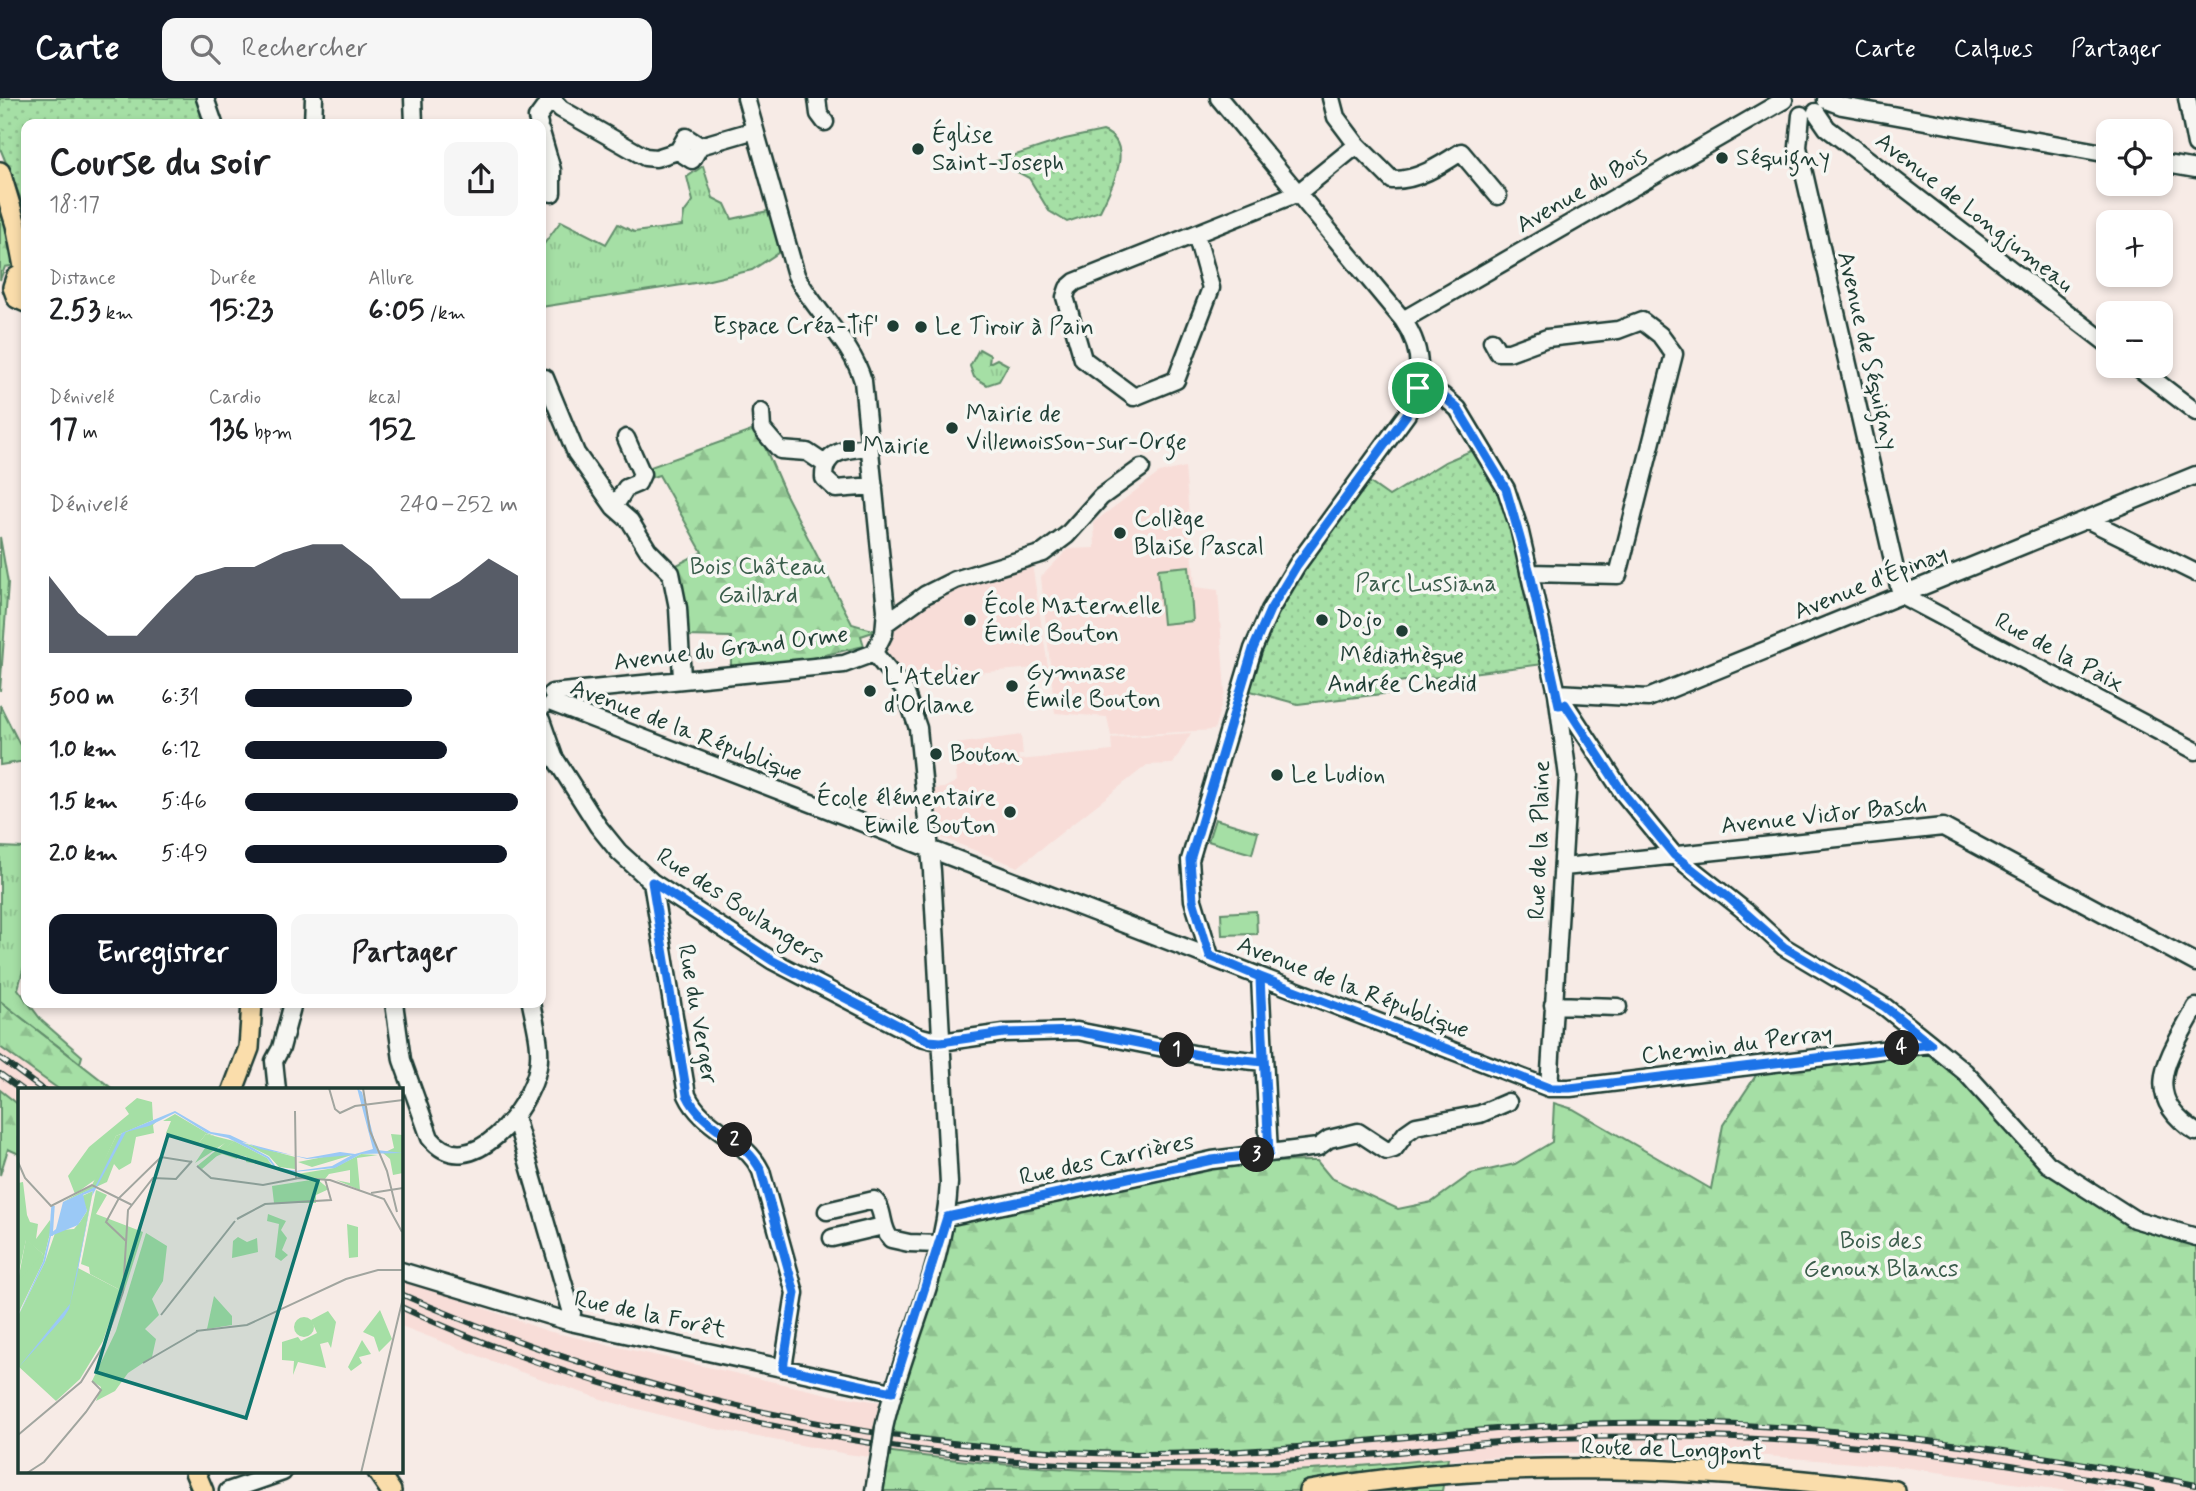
<!DOCTYPE html>
<html lang="fr">
<head>
<meta charset="utf-8">
<style>
	:root { --surface:#fff; --page:#f6f6f6; --text:#202124; --muted:#757577; --accent:#111827 }
	body { margin:0; font-family:Mynerve,sans-serif; background:var(--page); color:var(--text); height:100vh; display:flex; flex-direction:column; font-size:26px; white-space:nowrap }
	* { box-sizing:border-box; margin:0 }
	p { font-size:23px; color:var(--muted) }
	.icon { flex:none; width:38px; height:38px; fill:none; stroke:currentColor; stroke-width:2; stroke-linecap:round; stroke-linejoin:round }
	.map { position:relative; flex:1; overflow:hidden }
	.drawer { position:absolute; left:21px; top:21px; width:525px; height:889px; display:flex; flex-direction:column; background:var(--surface); border-radius:14px; box-shadow:0 4px 10px #0003 }
	.drawer>* { flex:none }
	.fabs { position:absolute; left:2096px; top:21px; display:grid; gap:14px }
	.fabs a { display:grid; place-items:center; width:77px; height:77px; border-radius:14px; background:var(--surface); box-shadow:0 4px 10px #0003; font-size:35px }
	.pin { position:absolute; display:grid; place-items:center; width:60px; height:60px; color:#fff; margin:-30px; border:4px solid #fff; border-radius:50%; box-shadow:0 2px 7px #0007 }
	.km { position:absolute; width:35px; height:35px; margin:-18px; border-radius:50%; background:#222; color:#fff; font-size:19px; line-height:35px; text-align:center }
	.round { display:grid; place-items:center; flex:none; width:74px; height:74px; border-radius:14px; background:var(--page) }
	.head { display:flex; align-items:center; justify-content:space-between; height:119px; padding:0 28px }
	h1 { font-size:38px; font-weight:700; line-height:52px }
	.metrics { display:grid; grid-template-columns:repeat(3,1fr); gap:10px; height:119px; padding:7px 28px }
	.metrics div { display:grid; align-content:center }
	.metrics b { font-size:30px; font-weight:700 }
	.metrics small { font-size:19px; font-weight:400 }
	.metrics p { font-size:19px }
	.chart { height:196px; padding:14px 28px }
	.chart p { display:flex; justify-content:space-between }
	.chart svg { width:100%; height:126px; margin-top:7px; fill:var(--accent); opacity:.7 }
	.action { display:flex; gap:14px; margin-top:auto; padding:14px 28px }
	.action a { flex:1; height:80px; border-radius:14px; background:var(--accent); color:#fff; font-size:28px; font-weight:700; line-height:80px; text-align:center }
	.action a+a { background:var(--page); color:var(--text) }
	ul { padding:0 28px; list-style:none; font-size:23px }
	li { display:grid; grid-template-columns:112px 84px 1fr; align-items:center; height:52px }
	li i { height:18px; border-radius:9px; background:var(--accent) }
	header { display:flex; align-items:center; gap:42px; box-sizing:border-box; height:98px; padding:0 35px; background:var(--accent); color:#fff }
	header strong { font-size:33px }
	nav { display:flex; gap:38px; margin-inline-start:auto; font-size:24px }
	.search { width:490px; height:63px; background:var(--page); display:flex; align-items:center; gap:18px; box-sizing:border-box; padding:0 24px; border-radius:14px; color:var(--muted); font-size:26px }
	.map>svg:first-child { display:block }
	.built { fill:#f8ddd8 }
	.grass { fill:url(#grass-tufts); stroke:#628e6c; stroke-width:2 }
	.forest { fill:url(#forest-firs); stroke:#628e6c; stroke-width:2 }
	.park { fill:url(#park-dots); stroke:#628e6c; stroke-width:2 }
	.garden { fill:#a5dfa5; stroke:#628e6c; stroke-width:2 }
	.lines { fill:none; stroke-linecap:round; stroke-linejoin:round }
	.minor-casing { stroke:#1f3d34; stroke-width:21 }
	.major-casing { stroke:#1f3d34; stroke-width:24 }
	.minor { stroke:#f6f6f2; stroke-width:16 }
	.major { stroke:#faddab; stroke-width:19 }
	.rail-casing { stroke:#1f3d34; stroke-width:6 }
	.rail { stroke:#f6f6f2; stroke-width:3.5; stroke-dasharray:10; stroke-linecap:butt }
	.minor-bridge-casing { stroke:#1f3d34; stroke-width:21; stroke-linecap:butt }
	.minor-bridge { stroke:#f6f6f2; stroke-width:16 }
	.route-casing { stroke:#fff; stroke-width:14 }
	.route { stroke:#1a73e8; stroke-width:9 }
	.poi-dot { fill:#1f3d34; stroke:#f6f6f2; stroke-width:2.5 }
	.labels { text-anchor:middle; dominant-baseline:central; stroke-width:7; stroke-linejoin:round; paint-order:stroke }
	.poi-label { font-size:24px; fill:#1f3d34; stroke:#f6f6f2; text-anchor:start }
	.street-label { font-size:24px; fill:#1f3d34; stroke:#f6f6f2 }
	.park-label { font-size:24px; fill:#3a5d4b; stroke:#f6f6f2 }
	.inset-river { fill:none; stroke:#9bc9f6; stroke-width:3.5 }
	.inset-road { fill:none; stroke:#a1a59f; stroke-width:2 }
	.view { fill:#0f766e; fill-opacity:0.15; stroke:#0f766e; stroke-width:3.5 }
	.inset-edge { fill:none; stroke:#1f3d34; stroke-width:3.5 }
</style>
</head>
<body>
<header>
<strong>Carte</strong>
<div class="search"><svg class="icon" aria-label="search" viewBox="0 0 24 24"><circle cx="10" cy="10" r="6"/><path d="M15 15l6 6"/></svg>Rechercher</div>
<nav><a>Carte</a><a>Calques</a><a>Partager</a></nav>
</header>
<div class="map">
<svg width="2196" height="1393" viewBox="0 0 2196 1393">
	<defs>
		<pattern id="grass-tufts" width="24" height="20" patternUnits="userSpaceOnUse" patternTransform="scale(1.75)"><rect width="24" height="20" fill="#a5dfa5"/><path d="M3 7l-1-3M5 7V3M7 7l1-3M15 17l-1-3M17 17v-4M19 17l1-3" fill="none" stroke="#8ec08f"/></pattern>
		<pattern id="forest-firs" width="22" height="20" patternUnits="userSpaceOnUse" patternTransform="scale(1.75)"><rect width="22" height="20" fill="#a5dfa5"/><path d="M5 1l3.5 6h-7zM16 11l3.5 6h-7z" fill="#8ec08f"/></pattern>
		<pattern id="park-dots" width="8" height="8" patternUnits="userSpaceOnUse" patternTransform="scale(1.75)"><rect width="8" height="8" fill="#a5dfa5"/><path d="M2 2h.1M6 6h.1" fill="none" stroke="#8ec08f" stroke-width="1.8" stroke-linecap="round"/></pattern>
	</defs>
	<rect width="100%" height="100%" fill="#f7ebe6"/>
	<filter id="ink" filterUnits="userSpaceOnUse"><feTurbulence type="fractalNoise" baseFrequency=".0143" numOctaves="2"/><feDisplacementMap in="SourceGraphic" scale="14" xChannelSelector="R" yChannelSelector="G"/><feConvolveMatrix kernelMatrix="1 2 1 2 8 2 1 2 1" color-interpolation-filters="sRGB"/></filter>
	<g filter="url(#ink)">
		<path class="built" d="M1185 369 1195 489 1218 492 1225 594 1214 632 1111 638 1107 619 1055 615 1041 479 1068 451 1095 450 1094 424 1118 406 1159 375Z
			M1032 466 1048 569 902 581 883 555 887 535 904 517 939 493Z
			M1191 635 1173 666 1147 667 1018 769 935 737 931 691 944 690 957 683 955 666H950L948 647 1021 637 1023 657H1018L1019 662 1112 653 1111 640Z
			M0 929 89 992H19V1007L0 992Z
			M401 1180 547 1233 832 1297 977 1318 1765 1310 2196 1372V1393H2068L1902 1369 1767 1358 1571 1355 1477 1360 1331 1374 1203 1381 974 1373 847 1356 711 1330 607 1303 518 1273 401 1228Z"/>
		<path class="grass" d="M703 68 713 100 725 106 732 121 777 111 787 149 752 172 701 184 541 209V150L561 123 606 146 618 126 634 134 682 128 684 115 693 103 687 79Z
			M979 251 990 257 989 265 997 261 1008 267 999 283 987 287 974 279 970 268Z
			M0 439 8 485 0 593Z
			M0 607 26 659V663L0 667Z
			M0 749 23 750 26 861 18 891 42 923 82 958 80 965 0 903Z"/>
		<path class="forest" d="M0 74 23 166 5 169 0 182Z
			M757 331 784 393 852 526 876 533 861 538 864 548 799 563 731 572V539L685 538 671 470 702 454 659 377 646 381 642 372Z
			M0 903 114 992H60L0 949Z
			M1926 953 1962 982 2000 1023 2126 1116 2196 1139V1386C2004 1350 1808 1320 1612 1325 1451 1330 1291 1358 1130 1356 1049 1355 966 1347 886 1333L947 1119C1069 1094 1191 1062 1317 1063L1331 1080 1398 1111 1432 1104 1471 1076 1515 1066 1552 1044 1554 1005 1573 1011 1711 1091 1723 1027 1759 973Z
			M0 992 19 1007V1056L8 1051 0 1077Z
			M885 1353C1014 1371 1143 1378 1273 1374 1331 1372 1390 1365 1448 1360L1442 1393H880Z"/>
		<path class="park" d="M0 0H199L208 26H26V114L0 50Z
			M1103 33C1137 46 1110 92 1100 113L1067 124 1049 113 1029 80 997 63 1065 41Z
			M1475 351 1499 393 1512 432 1544 566 1389 585 1390 595 1298 606 1247 592C1272 509 1316 450 1366 382L1389 398 1445 364Z"/>
		<path class="garden" d="M1189 468 1193 523 1163 526 1158 471Z
			M1215 721 1258 734 1252 756 1208 743Z
			M1256 813 1257 836 1222 837 1221 815Z"/>
		<g class="lines">
			<g class="minor-casing">
				<path id="minor" d="M205 0 214 26
					M413 0 414 26
					M551 0 561 11 645 59 656 60 678 53
					M817 0 819 16 825 24
					M2187 0 2196 47
					M1826 2 1842 8 2109 56
					M1816 14 1827 30 2109 247
					M1801 17 1798 49 1901 497 2196 653
					M313 26 314 0
					M539 26 537 20 551 1
					M541 34 552 72V95
					M686 39 700 48 692 62 678 53Z
					M1357 47 1392 82C1417 83 1441 67 1461 54L1498 98
					M700 48 755 32
					M2161 65 2196 71
					M1196 136 1211 190 1176 282 1134 299 1083 261 1065 199 1068 190 1075 184 1298 95 1357 47 1336 19 1331 0
					M1403 222 1784 2
					M1492 243 1498 254H1509L1547 240 1618 232 1642 223 1660 237 1674 256 1618 477 1529 475
					M2136 268 2196 314
					M545 280 576 355 614 409 630 423 648 452 671 475 678 510 682 580
					M1418 290 1443 298 1458 311 1506 391 1519 430 1557 595 1568 679 1549 990
					M761 314 762 331 780 352 807 354 825 366
					M870 349C848 351 823 352 824 380L836 391 874 388
					M614 409 626 390 638 385 642 376 626 340
					M2088 422 2196 475
					M886 525 925 497 955 482 1043 455 1067 437 1101 399 1141 370
					M874 555 905 593 918 630 932 773 949 1085C945 1169 902 1248 884 1330
					M552 595 844 566 874 555 884 535 886 512 863 283C851 242 815 215 796 177L746 0
					M1557 595 1648 600 2196 377
					M552 605 1549 990H1570L1931 946
					M1559 607 1565 606 1623 695 1674 757 1745 813 1784 849 1885 909 1931 946 1965 974 2048 1066 2134 1121 2196 1139
					M541 611V610
					M541 622 554 659 598 728 619 754 652 784 773 863 917 938 941 944 1004 935 1077 933 1199 957 1263 964
					M1564 769 1943 729 2196 865
					M652 784 687 997C703 1032 744 1038 761 1073L795 1195 783 1270
					M1210 858 1193 802 1190 762 1253 551 1270 512 1297 467 1407 316C1423 284 1424 252 1403 222L1219 0
					M1260 879 1269 1055
					M394 905 402 962 430 1040C470 1089 531 1009 538 969 542 948 535 926 531 905
					M1553 907 1618 909
					M2196 909C2171 956 2137 996 2196 1034
					M274 963 281 950 293 905
					M274 963 277 992
					M515 1019 572 1215 570 1224
					M827 1113 874 1102C885 1111 880 1130 891 1141L909 1145 939 1146
					M947 1119 1212 1062 1318 1049 1329 1041 1358 1034 1387 1053 1394 1051 1406 1035 1416 1028 1480 1016 1508 1004
					M832 1140 883 1128
					M401 1173 570 1224 892 1294
					M228 1393 283 1374
					M874 1393 880 1358"/>
			</g>
			<g class="major-casing">
				<path id="major" d="M0 74 16 127 25 174
					M26 174 16 180 13 189 17 200 26 204
					M233 992 249 950 252 905
					M195 1374 203 1393
					M378 1374 391 1393
					M1309 1393C1501 1358 1703 1369 1895 1393"/>
			</g>
			<use href="#minor" class="minor"/>
			<use href="#major" class="major"/>
			<g class="rail-casing">
				<path id="rail" d="M0 960 43 992
					M0 976 22 992
					M401 1196C629 1296 879 1353 1130 1356 1291 1358 1452 1328 1614 1325 1810 1322 2005 1348 2196 1387
					M401 1209C551 1279 708 1320 871 1345 945 1356 1019 1366 1094 1367 1189 1369 1285 1364 1380 1356 1439 1350 1498 1342 1558 1340 1757 1332 1959 1352 2153 1393"/>
			</g>
			<use href="#rail" class="rail"/>
			<g class="minor-bridge-casing">
				<path id="minor-bridge" d="M880 1358 884 1330"/>
			</g>
			<use href="#minor-bridge" class="minor-bridge"/>
		</g>
	</g>
	<g class="lines" filter="url(#ink)">
		<g class="route-casing">
			<path id="route" d="M1418 290 1407 316 1297 467 1270 512 1253 551 1190 762 1193 802 1210 858 1260 879 1263 964 1199 957 1077 933 1004 935 941 944 929 943 773 863 652 784 687 997C703 1032 744 1038 761 1073L795 1195 783 1270 892 1294 947 1119 1212 1062 1269 1055 1260 879 1549 990H1570L1931 946 1885 909 1784 849 1729 800 1674 757 1623 695 1565 606 1559 607 1530 475 1506 391 1458 311 1443 298 1418 290"/>
		</g>
		<use href="#route" class="route"/>
	</g>
	<g class="poi-dot">
		<circle cx="918" cy="51" r="7"/>
		<circle cx="1722" cy="60" r="7"/>
		<circle cx="893" cy="228" r="7"/>
		<circle cx="921" cy="229" r="7"/>
		<circle cx="952" cy="330" r="7"/>
		<rect x="842" y="341" width="14" height="14" rx="3.5"/>
		<circle cx="1120" cy="435" r="7"/>
		<circle cx="970" cy="522" r="7"/>
		<circle cx="1322" cy="522" r="7"/>
		<circle cx="1402" cy="533" r="7"/>
		<circle cx="1012" cy="588" r="7"/>
		<circle cx="870" cy="593" r="7"/>
		<circle cx="936" cy="656" r="7"/>
		<circle cx="1277" cy="677" r="7"/>
		<circle cx="1010" cy="714" r="7"/>
	</g>
	<g class="labels">
		<g class="poi-label">
			<text x="932" y="37">Église<tspan x="932" dy="28">Saint-Joseph</tspan></text>
			<text x="1736" y="60">Séquigny</text>
			<text x="879" y="228" text-anchor="end">Espace Créa-Tif'</text>
			<text x="935" y="229">Le Tiroir à Pain</text>
			<text x="966" y="316">Mairie de<tspan x="966" dy="28">Villemoisson-sur-Orge</tspan></text>
			<text x="863" y="348">Mairie</text>
			<text x="1134" y="421">Collège<tspan x="1134" dy="28">Blaise Pascal</tspan></text>
			<text x="984" y="508">École Maternelle<tspan x="984" dy="28">Émile Bouton</tspan></text>
			<text x="1336" y="522">Dojo</text>
			<text x="1402" y="558" text-anchor="middle">Médiathèque<tspan x="1402" dy="28">Andrée Chedid</tspan></text>
			<text x="1026" y="574">Gymnase<tspan x="1026" dy="28">Émile Bouton</tspan></text>
			<text x="884" y="579">L'Atelier<tspan x="884" dy="28">d'Orlane</tspan></text>
			<text x="950" y="656">Bouton</text>
			<text x="1291" y="677">Le Ludion</text>
			<text x="996" y="700" text-anchor="end">École élémentaire<tspan x="996" dy="28">Emile Bouton</tspan></text>
		</g>
		<g class="street-label">
			<text transform="translate(1582 93) rotate(-30)">Avenue du Bois</text>
			<text transform="translate(1974 115) rotate(38)">Avenue de Longjumeau</text>
			<text transform="translate(1867 253) rotate(77)">Avenue de Séquigny</text>
			<text transform="translate(1871 485) rotate(-22)">Avenue d'Épinay</text>
			<text transform="translate(731 551) rotate(-7)">Avenue du Grand Orme</text>
			<text transform="translate(2059 555) rotate(28)">Rue de la Paix</text>
			<text transform="translate(686 633) rotate(21)">Avenue de la République</text>
			<text transform="translate(1824 718) rotate(-6)">Avenue Victor Basch</text>
			<text transform="translate(1540 742) rotate(-88)">Rue de la Plaine</text>
			<text transform="translate(740 809) rotate(33)">Rue des Boulangers</text>
			<text transform="translate(1353 890) rotate(21)">Avenue de la République</text>
			<text transform="translate(697 916) rotate(80)">Rue du Verger</text>
			<text transform="translate(1737 947) rotate(-7)">Chemin du Perray</text>
			<text transform="translate(1107 1062) rotate(-12)">Rue des Carrières</text>
			<text transform="translate(650 1217) rotate(12)">Rue de la Forêt</text>
			<text transform="translate(1672 1352) rotate(2)">Route de Longpont</text>
		</g>
		<g class="park-label">
			<text x="758" y="469">Bois Château<tspan x="758" dy="28">Gaillard</tspan></text>
			<text x="1426" y="486">Parc Lussiana</text>
			<text x="1881" y="1143">Bois des<tspan x="1881" dy="28">Genoux Blancs</tspan></text>
		</g>
	</g>
	<g transform="translate(18 990)">
		<rect width="385" height="385" fill="#f7ebe6"/>
		<path d="M157 26 189 45 199 49 188 46 180 56 148 45 153 33H145ZM216 53 249 70 255 79 228 74 229 69 221 67 219 71 204 66 194 70ZM225 55 277 69V81L261 79 251 68ZM75 103 60 180 102 202 85 253 62 291 38 313 0 278V228L27 174 45 122 51 114ZM64 110 69 123 62 134 56 141 43 142 50 122ZM250 126 268 133 263 142 269 150 264 162 270 167 263 173 257 169 261 136 249 133ZM8 151 25 166 10 188 0 193Z" fill="#a5dfa5" fill-rule="evenodd"/>
		<path d="M142 30 135 37 136 45 118 49 113 75 101 82 96 76 89 94 45 114 74 97 98 48ZM188 46 216 53 184 81 179 78 207 55 177 75 187 60 180 56ZM373 46 385 47V85L375 87 372 71 365 65 376 60ZM343 66 360 67 339 70 342 102 318 92 332 95V82L311 86 307 91 282 90 279 86 316 80ZM5 94 9 127 12 134 20 136 18 151 32 132 33 141 25 174 0 226V193L25 166 8 152 0 188V95ZM78 102 89 107 78 126 125 144 106 204 72 186 71 179 63 176ZM128 145 149 158 145 193 134 211 141 227 127 241 138 251 134 269 110 285 97 303 78 313 83 299 74 293 98 243ZM220 149 229 154 239 150 240 164 214 170 215 153ZM310 223 318 234 313 260 310 254 302 256 308 280 280 274 275 287 276 273 264 272V254L280 249 283 253 299 245 293 232ZM344 252 353 266 341 269 344 275 333 283 330 279Z" fill="#a5dfa5"/>
		<path d="M329 136 340 139V169L331 170Z" fill="#a5dfa5"/>
		<path d="M299 91 311 101 298 107V115H256L254 98ZM196 208 214 228V237L189 241ZM362 222 374 251 361 264 356 249 345 244Z" fill="#a5dfa5"/>
		<path d="M119 10 134 14 135 32 98 48 78 91 57 106 50 88 71 59 111 26 107 20ZM326 65 334 67 294 79 280 74ZM276 239a10 10 0 1 1 20 0a10 10 0 1 1-20 0Z" fill="#a5dfa5"/>
		<path d="M339 0 344 4 359 62 385 65 343 66 317 80 275 84 257 80 249 70 210 50 189 45 157 25 131 38 108 44 74 108 59 187 51 221 46 229 0 280 52 216 75 103 65 107 69 123 60 137 33 148 27 174 0 228 25 174 32 146 38 141 45 114 77 99 104 45 157 23 193 44 212 47 242 61 289 70 322 64 337 66 355 61ZM224 54 289 71 334 67 314 78 278 83 258 79 251 69Z" fill="#9bc9f6" fill-rule="evenodd"/>
		<path class="inset-river" d="M33 148 35 118"/>
		<path class="inset-road" d="M311 0 317 21 322 25 337 18 385 12M345 0 352 43 369 83 379 124M277 23 278 91M0 74 7 90 33 118 74 97 114 117M179 78 193 90 245 97 281 90 312 92 366 111 384 144M353 105 385 100M219 131 247 116 313 112 307 91M108 153 88 134 101 110 143 69 174 74M143 227 217 133M178 243 229 237 328 191 360 182H385M125 275 180 243M0 347 63 294 87 255 105 204 110 122 135 90 158 91 174 73M9 385 26 374 68 324 83 302 74 293M343 385 385 210"/>
		<path class="view" d="M150 47 300 93 228 330 78 284Z"/>
		<rect width="385" height="385" class="inset-edge"/>
	</g>
</svg>
<div class="fabs">
<a><svg class="icon" aria-label="locate" viewBox="0 0 24 24"><circle cx="12" cy="12" r="6"/><path d="M12 2v4M12 18v4M2 12h4M18 12h4"/></svg></a>
<a>+</a>
<a>−</a>
</div>
<div class="pin" style="left:1418px;top:290px;background:#1e9e55"><svg class="icon" aria-label="arrive" viewBox="0 0 24 24"><path d="M6 21V4h12l-3 4 3 4H6"/></svg></div>
<b class="km" style="left:1177px;top:952px">1</b>
<b class="km" style="left:735px;top:1042px">2</b>
<b class="km" style="left:1257px;top:1057px">3</b>
<b class="km" style="left:1902px;top:950px">4</b>
<section class="drawer">
<div class="head"><div><h1>Course du soir</h1><p>18:17</p></div><a class="round"><svg class="icon" aria-label="share" viewBox="0 0 24 24"><path d="M12 15V3M7 8l5-5 5 5M5 13v7h14v-7"/></svg></a></div>
<div class="metrics">
<div><p>Distance</p><b>2.53<small> km</small></b></div>
<div><p>Durée</p><b>15:23</b></div>
<div><p>Allure</p><b>6:05<small> /km</small></b></div>
</div>
<div class="metrics">
<div><p>Dénivelé</p><b>17<small> m</small></b></div>
<div><p>Cardio</p><b>136<small> bpm</small></b></div>
<div><p>kcal</p><b>152</b></div>
</div>
<div class="chart"><p><span>Dénivelé</span>240–252 m</p>
<svg viewBox="0 0 160 44" preserveAspectRatio="none"><path d="M0 44V17L10 30L20 38L30 38L40 27L50 17L60 14L70 14L80 9L90 6L100 6L110 14L120 25L130 25L140 19L150 11L160 17V44z"/></svg>
</div>
<ul>
<li><b>500 m</b>6:31<i style="width:61%"></i></li>
<li><b>1.0 km</b>6:12<i style="width:74%"></i></li>
<li><b>1.5 km</b>5:46<i style="width:100%"></i></li>
<li><b>2.0 km</b>5:49<i style="width:96%"></i></li>
</ul>
<div class="action"><a>Enregistrer</a><a>Partager</a></div>
</section>
</div>
</body>
</html>
